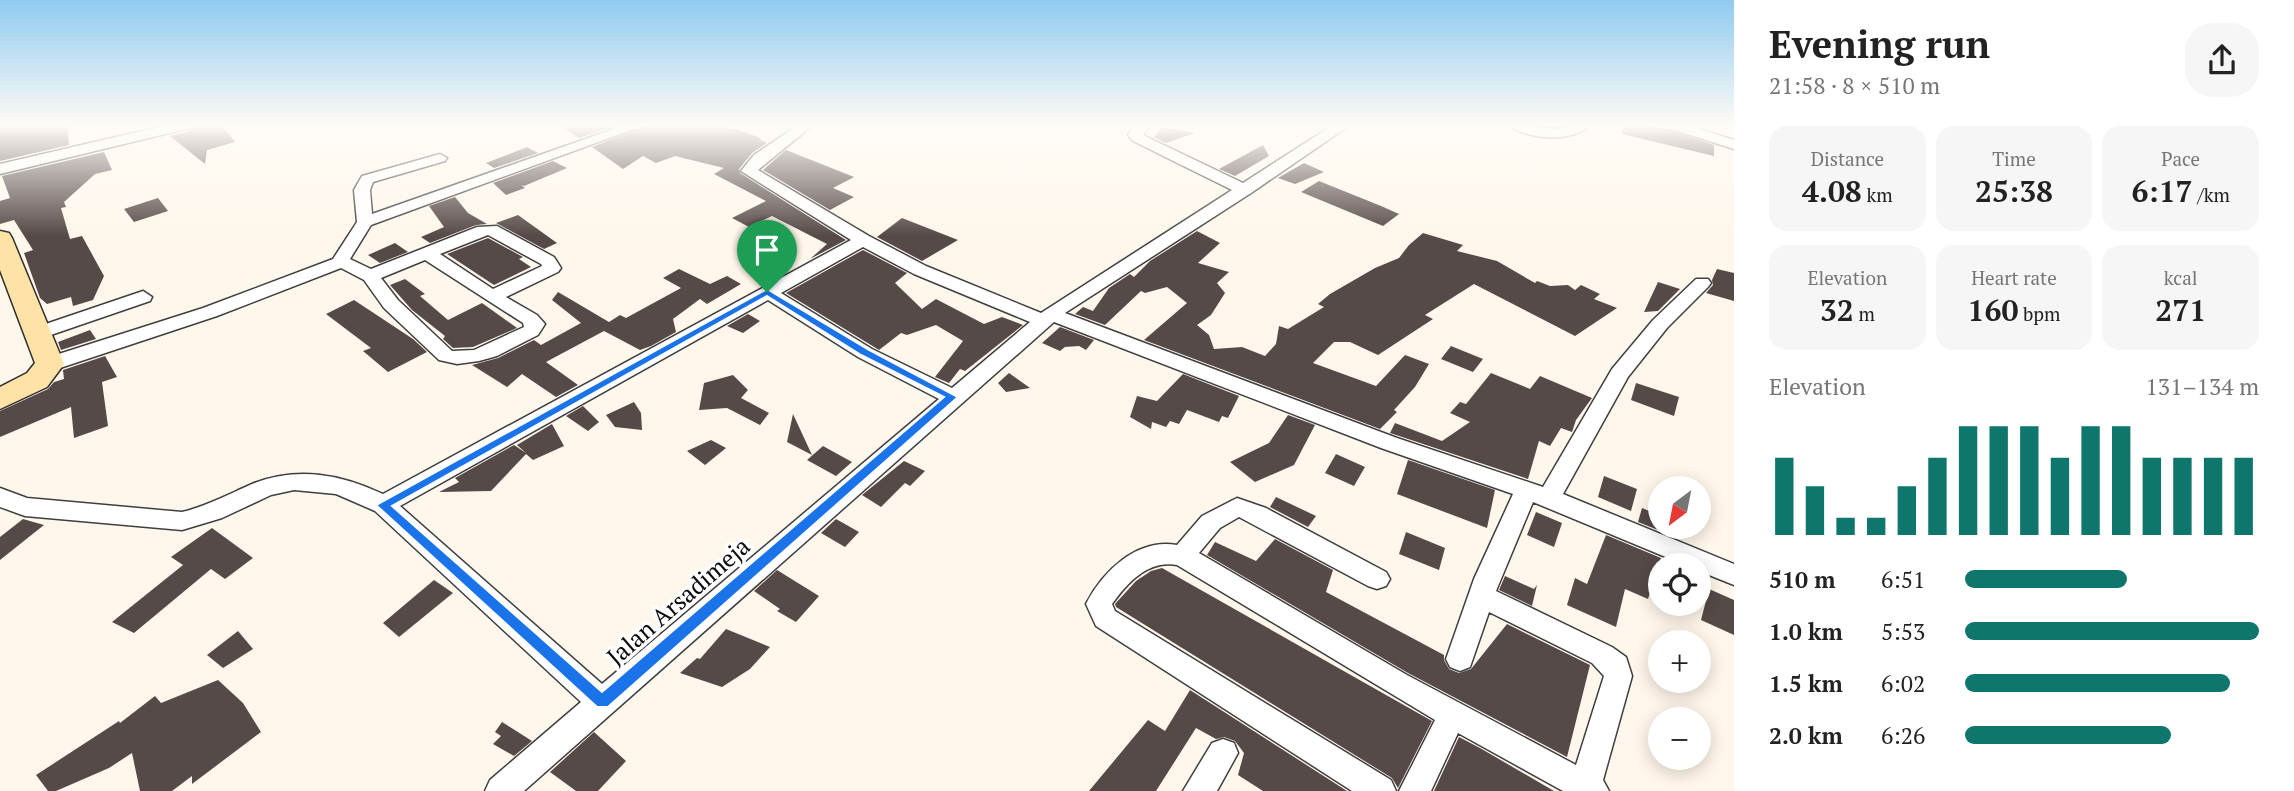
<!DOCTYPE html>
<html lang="en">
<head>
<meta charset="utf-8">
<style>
	:root { --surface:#fff; --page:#f6f6f6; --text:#222; --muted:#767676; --accent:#0f766e }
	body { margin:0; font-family:"PT Serif",serif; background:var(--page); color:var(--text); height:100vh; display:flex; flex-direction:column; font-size:26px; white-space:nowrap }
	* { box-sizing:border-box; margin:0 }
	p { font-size:23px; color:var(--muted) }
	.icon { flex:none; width:38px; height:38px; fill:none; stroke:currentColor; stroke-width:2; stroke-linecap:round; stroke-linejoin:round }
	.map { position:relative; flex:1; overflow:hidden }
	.details { display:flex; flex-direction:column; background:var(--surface); width:560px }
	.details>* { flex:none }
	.needle { width:46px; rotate:212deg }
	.buttons { position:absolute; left:1648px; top:476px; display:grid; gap:14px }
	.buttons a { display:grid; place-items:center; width:63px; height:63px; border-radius:50%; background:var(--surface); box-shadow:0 4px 18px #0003; font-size:35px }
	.pin { position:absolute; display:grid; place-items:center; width:60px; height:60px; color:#fff; margin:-72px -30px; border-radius:50% 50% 50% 0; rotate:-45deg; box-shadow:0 0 7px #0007 }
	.pin .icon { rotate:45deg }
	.round { display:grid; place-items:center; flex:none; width:74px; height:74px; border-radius:28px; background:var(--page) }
	.overview { display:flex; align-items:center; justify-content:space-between; height:119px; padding:0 35px }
	h1 { font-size:38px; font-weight:800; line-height:52px }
	.stats { display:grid; grid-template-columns:repeat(3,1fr); gap:10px; height:119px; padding:7px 35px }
	.stats div { display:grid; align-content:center; border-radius:18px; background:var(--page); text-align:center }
	.stats b { font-size:30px; font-weight:800 }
	.stats small { font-size:19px; font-weight:400 }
	.stats p { font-size:19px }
	.chart { height:196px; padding:14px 35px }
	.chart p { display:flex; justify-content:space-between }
	.chart svg { width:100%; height:126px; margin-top:7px; stroke:var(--accent); stroke-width:6 }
	ul { padding:0 35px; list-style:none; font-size:23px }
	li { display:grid; grid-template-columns:112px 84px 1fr; align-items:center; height:52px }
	li i { height:18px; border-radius:9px; background:var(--accent) }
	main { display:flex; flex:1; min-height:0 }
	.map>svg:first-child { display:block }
	.building { fill:#564a48 }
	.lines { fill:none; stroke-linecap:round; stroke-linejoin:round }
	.street-casing { stroke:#3f3f3f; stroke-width:3 }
	.secondary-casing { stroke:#2e2e2e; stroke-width:3 }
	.street { fill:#fff; fill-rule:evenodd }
	.secondary { fill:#ffe3a6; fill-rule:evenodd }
	.route { fill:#1a73e8; stroke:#fff; stroke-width:2; fill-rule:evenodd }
	.labels { text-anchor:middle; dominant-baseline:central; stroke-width:7; stroke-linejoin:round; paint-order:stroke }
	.street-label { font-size:24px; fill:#0c0c0c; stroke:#fff }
</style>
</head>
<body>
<main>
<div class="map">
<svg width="1734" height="791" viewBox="0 0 1734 791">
	<rect width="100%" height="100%" fill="#fff7eb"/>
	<path class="building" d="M0 125H67L69 145 0 161Z
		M195 125H222L235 142 207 150 205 164 170 136 191 131Z
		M560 125H617L579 138Z
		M648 125H724L761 138 759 139 767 143 752 153 739 169 740 173 846 240 810 259 827 244 772 216 749 227 732 218 766 201 714 174 724 168 675 156 656 163 643 156 623 169 592 147Z
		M1624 125H1647L1666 129 1714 145V156L1622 134Z
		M1163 127 1195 133 1166 143 1154 137Z
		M1263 145 1269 156 1235 176 1219 169Z
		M527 147 538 153 494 168 486 163Z
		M786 150 854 177 833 188 854 197 830 210 763 170Z
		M104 152 112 170 95 174 64 202 66 207 61 208 70 239 82 236 104 276 93 300 73 306 71 297 47 304 40 298 24 253 33 250 14 220 0 224V201L10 198 2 176Z
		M553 161 567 168 524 186 521 185 525 188 506 195 493 183Z
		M1304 163 1324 172 1295 184 1278 178Z
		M1319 181 1381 206 1399 214 1383 226 1301 192Z
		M455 197 468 213 487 224 476 225 430 243 421 237 444 227 429 206Z
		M158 198 168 211 134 222 124 209Z
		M518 215 557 243 544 249 496 223Z
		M902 218 958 240 922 261 877 237Z
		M1197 231 1220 243 1198 263 1229 272 1217 283 1225 293 1211 315 1197 325 1209 335 1214 349 1242 347 1265 356 1276 344 1279 326 1288 329 1324 307 1318 304 1330 294 1375 268 1399 258 1409 245 1423 233 1463 245 1457 251 1497 261 1535 283 1537 281 1550 286 1568 285 1575 290 1581 285 1600 294 1594 299 1617 308 1575 336 1474 284 1425 315 1433 319 1378 355 1350 342H1334L1313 363 1376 386 1405 355 1429 364 1415 387 1394 410 1397 412 1380 429 1144 340 1187 303 1167 287 1145 293 1141 291 1105 325 1075 314 1083 307 1093 311 1109 288 1130 274 1134 277 1150 261Z
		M488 238 523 257 519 259 531 267 494 285 447 254Z
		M395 243 408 252 380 263 368 255Z
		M863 250 907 273 895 283 922 309 936 299 984 324 1002 317 1023 325 965 371 960 369 949 383 935 377 963 341 936 325 907 335 901 333 879 350 786 293Z
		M679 269 710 284 727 276 741 284 707 304 700 299 673 319 676 332 651 346 640 350 604 331 546 362 578 385 556 397 522 374 507 387 472 365 498 358 534 340 541 345 581 323 552 300 558 292 609 322 620 315 626 318 681 288 663 278Z
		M1717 269 1734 273V301L1706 293 1713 285 1712 280Z
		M405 279 425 294 420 296 448 320 482 303 517 328 473 347 453 348 443 339 445 336 412 310 390 285Z
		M1658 282 1680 289 1658 311 1644 312Z
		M354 300 413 339 427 352 388 372 363 351 371 348 326 314Z
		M748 314 760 321 743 333 727 326Z
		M1060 327 1094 340 1086 350 1079 346 1065 347 1060 351 1042 343Z
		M90 330 96 339 61 350 58 342Z
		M1451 346 1483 359 1473 372 1441 359Z
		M105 356 117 377 102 382 108 426 74 438 71 407 0 437V411L48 389 54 382 64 379 63 370Z
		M1009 373 1030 388 1006 392 998 383Z
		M1491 373 1530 389 1540 376 1592 398 1576 420 1572 432 1561 428 1550 446 1539 441 1528 479 1390 433 1395 423 1442 441 1470 422 1450 413 1460 402 1466 404Z
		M1183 374 1239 396 1228 418 1222 416 1219 422 1187 410 1179 424 1170 421 1166 427 1152 422 1151 429 1130 417 1137 396 1157 401Z
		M733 375 748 390 741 398 769 413 760 425 727 408 699 410 704 383Z
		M1636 383 1679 397 1674 416 1631 400Z
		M634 402 641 413 642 430 615 427 606 415Z
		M583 406 599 422 588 431 566 416Z
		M793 414 812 455 787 442Z
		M1288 415 1315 425 1294 465 1255 482 1230 462 1269 443Z
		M552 424 564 446 533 460 526 454 491 491 439 492 459 482 455 478 514 445 526 453 517 445Z
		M711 440 726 448 705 465 687 451Z
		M823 446 852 462 836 476 807 460Z
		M1336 454 1365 467 1354 486 1325 473Z
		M1408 460 1495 490 1487 528 1397 494Z
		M904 461 925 471 910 486 905 483 881 507 862 495Z
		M1604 476 1637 489 1631 511 1598 497Z
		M1276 497 1316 516 1308 527 1270 507Z
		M1642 508 1661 516V527H1670L1668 534 1638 522Z
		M1536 512 1562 523 1554 547 1527 535Z
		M23 519 44 525 0 560V537Z
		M836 519 859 532 845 547 821 533Z
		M212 528 253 558 225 579 211 569 134 633 112 622 183 565 171 557Z
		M1406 532 1445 548 1439 570 1399 554Z
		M1606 535 1661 558 1648 599 1625 589 1616 627 1567 605 1575 578 1587 584Z
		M1275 539 1333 570 1326 592 1444 655V660L1449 669 1459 673 1471 669 1507 624 1590 665 1567 757 1408 673 1207 555 1215 542 1256 561Z
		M1162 568 1432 721 1398 788 1392 778 1116 607 1115 604 1136 581 1151 571Z
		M777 570 819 596 796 622 777 611 780 609 754 591Z
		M1505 576 1534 589 1537 585 1532 606 1499 590Z
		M434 580 453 593 399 637 383 623Z
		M1709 589 1734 600V635L1701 620Z
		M726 629 770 647 750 669 722 687 680 673 697 658 700 659Z
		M238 631 253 649 223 668 207 655Z
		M218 680 243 703 261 732 192 784V776L172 791H140L132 753 109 768 56 791H48L36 775 119 721 120 723 155 696 161 703Z
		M1190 690 1347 791H1263L1238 775 1244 753 1235 741 1224 737 1216 739 1196 728 1156 791H1089L1148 720 1165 731Z
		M502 722 532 741 514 756 493 744 501 736 495 732Z
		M594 732 626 761 598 791H576L550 772Z
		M1459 737 1480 748 1554 791H1434Z"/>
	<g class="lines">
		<g class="street-casing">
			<path id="street" d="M167 125H192L190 128 0 174V164Z
				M625 125H645L371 225 350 259 371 269 477 227 497 226 554 257 561 268 558 272 506 297 537 315 545 324 538 335 497 356 479 361 457 364 439 360 384 308 364 280 341 268 217 316 57 369H43L40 364 43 359 203 308 333 259 357 222 354 190 362 176 440 154 447 158 445 161 373 182 370 190 372 214ZM488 235 541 264 542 266 493 289 440 254ZM425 260 523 323 524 327 474 350 452 351 398 300 381 278Z
				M798 125H813L758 170 869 236 926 266 1041 313 1232 190 1133 141 1128 135 1136 125H1150L1143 135 1243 183 1333 125H1350L1251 193 1065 313 1397 438 1543 487 1612 369 1653 320 1696 279H1708L1711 283 1708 287 1667 328 1628 377 1563 494 1734 564V585L1699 571V565H1685L1533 502 1496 591 1612 647 1626 657 1632 676 1603 780 1609 791H1563L1458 733 1431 791H1399L1435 720 1177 565C1150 560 1130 580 1115 600L1112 604 1115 611 1391 780 1396 791H1352L1096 626 1086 604C1103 571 1137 538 1177 545L1202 516 1237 498 1266 508 1386 572 1390 579 1386 586 1377 589 1368 586 1239 517 1220 528 1199 553 1407 675 1576 765 1604 676 1592 663 1489 612 1470 667 1460 671 1450 667 1446 659 1474 579 1513 494 1381 448 1054 322 524 791H485L490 780 581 702 375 511 336 494 294 490 271 495 222 518 182 530 25 516 0 507V488L27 498 182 512C207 506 229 494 252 484 297 466 340 474 383 494L851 240 741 171 754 155ZM863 247 914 274 1030 322 952 388 872 349 781 293ZM768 300 858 357 939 399 602 684 400 506Z
				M1509 125 1559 129 1573 125H1590C1573 143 1526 140 1509 125Z
				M1666 125H1687L1734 140V149L1668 128Z
				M143 291 152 297 150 301 45 337 38 339 28 333 31 329Z
				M1223 739 1234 743 1238 753 1217 791H1183L1212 743Z"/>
		</g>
		<g class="secondary-casing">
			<path id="secondary" d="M0 231 9 233 12 238 64 364 47 387 0 409V387L27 373 35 363 0 270Z"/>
		</g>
		<use href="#street" class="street"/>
		<use href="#secondary" class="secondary"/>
	</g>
	<linearGradient id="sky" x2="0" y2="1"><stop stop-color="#8fcbf0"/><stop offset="0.53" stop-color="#fffbf6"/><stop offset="1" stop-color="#fffbf6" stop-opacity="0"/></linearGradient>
	<rect width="1734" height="236" fill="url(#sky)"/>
	<path class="route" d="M767 289 869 350 958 397 608 707H597L376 505ZM767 296 861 355 944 397 602 692 392 506Z"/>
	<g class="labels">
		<g class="street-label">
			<text transform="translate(678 601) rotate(-41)">Jalan Arsadimeja</text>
		</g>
	</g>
</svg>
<div class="buttons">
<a><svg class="needle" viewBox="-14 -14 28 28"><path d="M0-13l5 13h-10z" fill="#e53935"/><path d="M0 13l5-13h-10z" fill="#767676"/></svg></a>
<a><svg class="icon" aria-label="locate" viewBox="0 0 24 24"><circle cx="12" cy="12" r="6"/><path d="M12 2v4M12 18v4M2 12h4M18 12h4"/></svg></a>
<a>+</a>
<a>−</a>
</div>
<div class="pin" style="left:767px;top:292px;background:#1e9e55"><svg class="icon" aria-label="arrive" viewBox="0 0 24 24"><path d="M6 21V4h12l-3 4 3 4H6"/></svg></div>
</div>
<section class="details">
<div class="overview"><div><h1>Evening run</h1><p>21:58 · 8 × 510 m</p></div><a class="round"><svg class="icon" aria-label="share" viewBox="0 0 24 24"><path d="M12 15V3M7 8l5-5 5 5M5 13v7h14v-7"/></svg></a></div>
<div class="stats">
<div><p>Distance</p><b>4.08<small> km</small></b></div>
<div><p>Time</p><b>25:38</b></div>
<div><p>Pace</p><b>6:17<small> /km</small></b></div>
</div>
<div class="stats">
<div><p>Elevation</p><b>32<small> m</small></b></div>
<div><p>Heart rate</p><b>160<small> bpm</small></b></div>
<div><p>kcal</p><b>271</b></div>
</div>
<div class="chart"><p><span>Elevation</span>131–134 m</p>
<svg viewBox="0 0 160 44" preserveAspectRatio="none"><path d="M5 44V17M15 44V27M25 44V38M35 44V38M45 44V27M55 44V17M65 44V6M75 44V6M85 44V6M95 44V17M105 44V6M115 44V6M125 44V17M135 44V17M145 44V17M155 44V17"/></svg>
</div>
<ul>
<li><b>510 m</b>6:51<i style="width:55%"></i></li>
<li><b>1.0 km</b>5:53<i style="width:100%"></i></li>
<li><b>1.5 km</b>6:02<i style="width:90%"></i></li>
<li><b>2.0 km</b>6:26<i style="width:70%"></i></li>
</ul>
</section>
</main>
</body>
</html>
